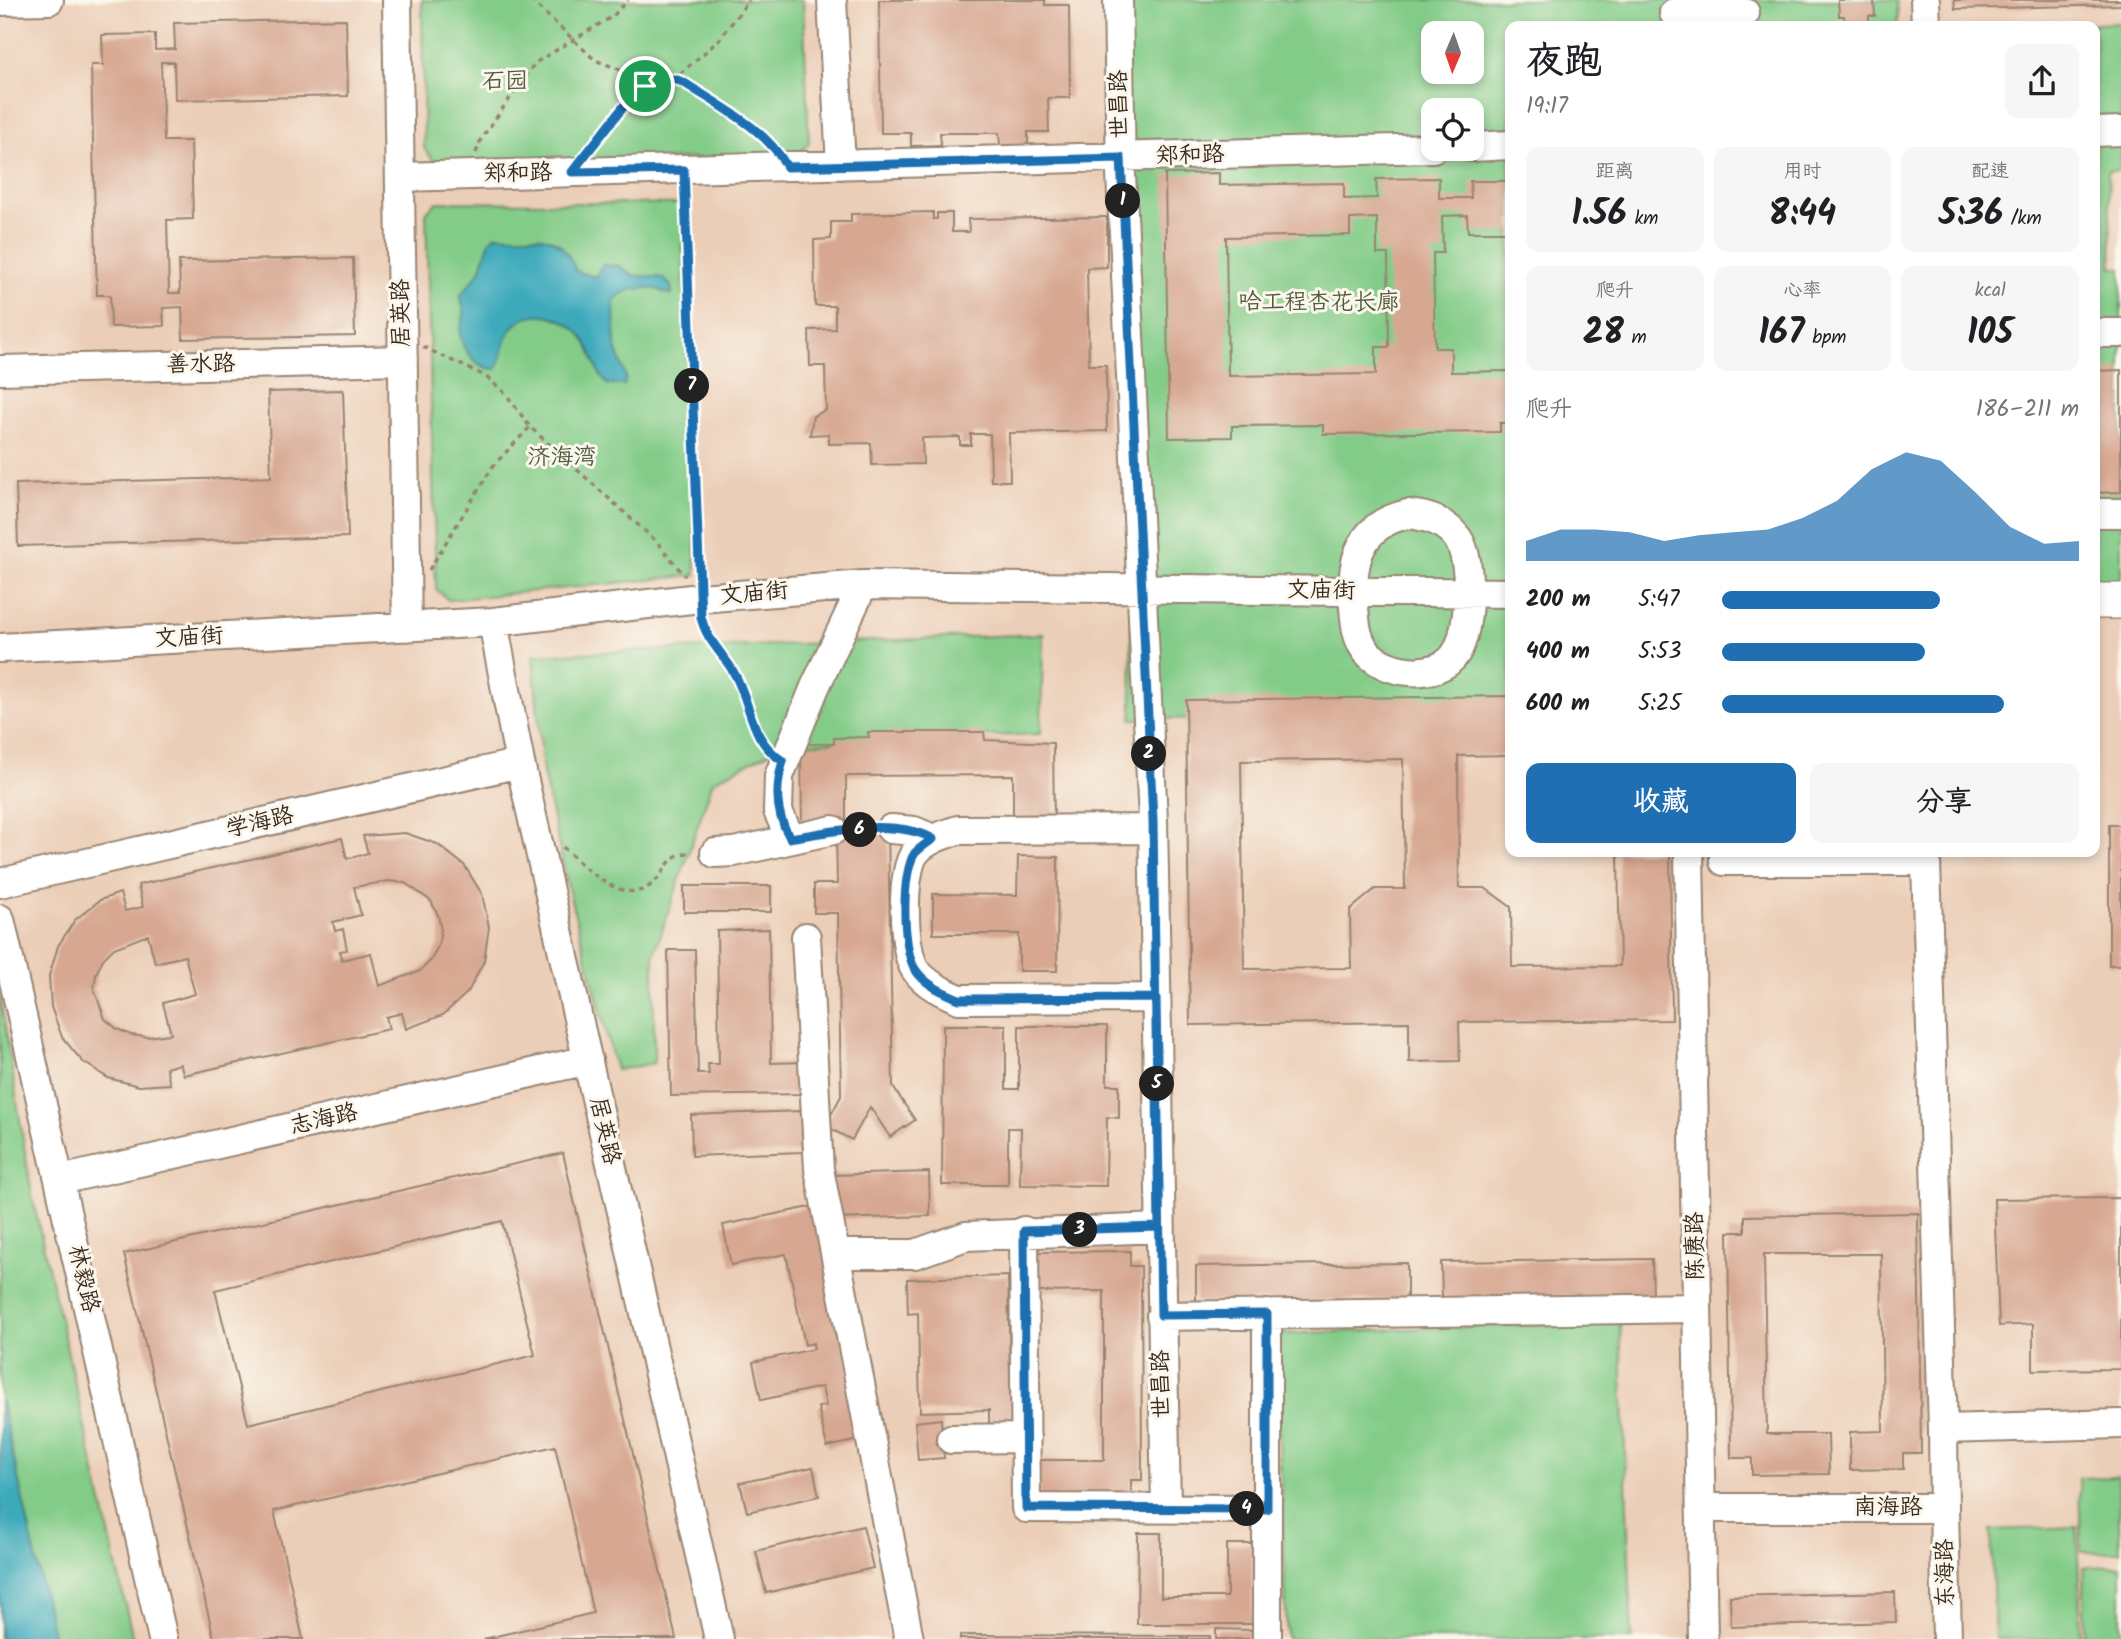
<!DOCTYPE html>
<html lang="zh">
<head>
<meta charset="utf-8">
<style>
	:root { --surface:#fff; --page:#f6f6f6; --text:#202124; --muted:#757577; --accent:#1f6fb2 }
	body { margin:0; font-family:Kalam,"LXGW WenKai TC",sans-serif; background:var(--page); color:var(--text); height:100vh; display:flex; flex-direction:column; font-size:26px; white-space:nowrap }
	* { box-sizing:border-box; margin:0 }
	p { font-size:23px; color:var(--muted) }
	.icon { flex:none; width:38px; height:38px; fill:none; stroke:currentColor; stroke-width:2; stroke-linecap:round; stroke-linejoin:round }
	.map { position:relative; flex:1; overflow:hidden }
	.drawer { position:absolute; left:1505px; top:21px; width:595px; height:836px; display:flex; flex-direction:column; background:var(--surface); border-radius:14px; box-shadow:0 4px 10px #0003 }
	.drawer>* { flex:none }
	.needle { width:46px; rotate:182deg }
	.controls { position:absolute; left:1421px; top:21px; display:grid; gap:14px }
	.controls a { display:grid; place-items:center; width:63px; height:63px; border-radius:14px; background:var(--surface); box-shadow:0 4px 10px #0003; font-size:35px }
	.pin { position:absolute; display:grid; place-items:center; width:60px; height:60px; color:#fff; margin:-30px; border:4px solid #fff; border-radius:50%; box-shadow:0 2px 7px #0007 }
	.km { position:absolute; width:35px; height:35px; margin:-18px; border-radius:50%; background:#222; color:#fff; font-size:19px; line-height:35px; text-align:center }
	.round { display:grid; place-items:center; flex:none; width:74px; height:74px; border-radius:14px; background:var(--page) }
	.head { display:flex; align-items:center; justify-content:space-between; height:119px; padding:0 21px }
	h1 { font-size:38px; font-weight:700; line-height:52px }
	.stats { display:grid; grid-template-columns:repeat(3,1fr); gap:10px; height:119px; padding:7px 21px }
	.stats div { display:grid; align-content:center; border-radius:14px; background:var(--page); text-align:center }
	.stats b { font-size:35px; font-weight:700 }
	.stats small { font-size:19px; font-weight:400 }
	.stats p { font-size:19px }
	.chart { height:196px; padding:14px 21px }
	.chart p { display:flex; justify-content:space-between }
	.chart svg { width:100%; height:126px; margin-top:7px; fill:var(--accent); opacity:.7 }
	.button { display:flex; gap:14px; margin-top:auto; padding:14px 21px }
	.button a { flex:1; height:80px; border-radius:14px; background:var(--accent); color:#fff; font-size:28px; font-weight:700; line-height:80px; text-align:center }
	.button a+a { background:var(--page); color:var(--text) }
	ul { padding:0 21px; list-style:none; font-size:23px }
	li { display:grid; grid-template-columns:112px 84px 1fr; align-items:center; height:52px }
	li i { height:18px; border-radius:9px; background:var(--accent) }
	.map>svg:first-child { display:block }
	.built { fill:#ebceb7; fill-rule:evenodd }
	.green { fill:#83cc88; stroke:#5f7b53; stroke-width:2; fill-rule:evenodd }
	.water { fill:#3daabc; stroke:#3c6a6d; stroke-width:2 }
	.building { fill:#d7a791; fill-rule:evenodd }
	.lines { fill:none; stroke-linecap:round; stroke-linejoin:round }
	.minor-casing { stroke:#988472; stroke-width:32 }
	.major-casing { stroke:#988472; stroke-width:38 }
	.path { stroke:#988472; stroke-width:3.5; stroke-dasharray:5 5; stroke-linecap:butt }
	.minor { stroke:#fff; stroke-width:28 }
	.major { stroke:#fff; stroke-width:35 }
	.route-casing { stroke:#fff; stroke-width:14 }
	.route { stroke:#1f6fb2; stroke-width:9 }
	.labels { text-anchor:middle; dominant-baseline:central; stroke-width:6; stroke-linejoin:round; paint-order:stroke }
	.park-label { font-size:23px; fill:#515b3e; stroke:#fbf7ec }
	.street-label { font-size:23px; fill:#3b2a1e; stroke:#fbf7ec }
</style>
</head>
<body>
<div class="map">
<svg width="2121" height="1639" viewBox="0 0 2121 1639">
	<rect width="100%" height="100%" fill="#fbf7ec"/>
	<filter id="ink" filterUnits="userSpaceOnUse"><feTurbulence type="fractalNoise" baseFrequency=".0143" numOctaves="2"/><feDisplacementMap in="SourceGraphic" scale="14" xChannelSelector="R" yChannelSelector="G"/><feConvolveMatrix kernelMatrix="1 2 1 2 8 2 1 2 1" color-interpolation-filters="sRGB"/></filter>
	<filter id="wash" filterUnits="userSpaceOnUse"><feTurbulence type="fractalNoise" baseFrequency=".00686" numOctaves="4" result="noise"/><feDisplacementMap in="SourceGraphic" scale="28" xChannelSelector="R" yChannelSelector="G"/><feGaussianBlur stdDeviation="1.57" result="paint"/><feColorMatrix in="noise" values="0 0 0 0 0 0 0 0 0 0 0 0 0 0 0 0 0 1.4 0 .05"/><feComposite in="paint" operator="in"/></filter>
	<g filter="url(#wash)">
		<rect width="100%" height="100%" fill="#f5dfc5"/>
		<path class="built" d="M0 0H2121V1639H0ZM1510 26H2095V852H1510ZM1433 33H1472V72H1433ZM1433 110H1472V149H1433Z"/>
		<path class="green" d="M422 0H803L809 143 796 156 437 165 424 148Z
			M1125 0H1897L1898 26H1510V715L1132 719ZM1433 33H1472V72H1433ZM1433 110H1472V149H1433Z
			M2121 23V170L2108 171 2112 268H2121V583H2095V26H2029Z
			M437 202 681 204 696 575 448 600 436 589 426 212Z
			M1043 634 1041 734 786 744 713 781 654 954V1063L616 1070 570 896 543 773 533 655Z
			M0 994 32 1196 133 1639H0Z
			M1620 1321 1632 1639H1287L1275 1334Z
			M2118 1477 2120 1552H2081L2079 1478Z
			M2077 1527 2081 1639H1995L1991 1530Z
			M2121 1566V1639H2085L2083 1567Z"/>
		<path class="water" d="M496 235C539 239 558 226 576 271L595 277 603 265 619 266 633 275 663 278 671 286 672 295C665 294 662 290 656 289 643 286 623 290 614 300L615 344 626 377 624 385H608C595 372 595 357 586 342 572 319 536 304 515 325 502 337 505 357 496 369 479 370 461 350 460 333 460 326 465 318 464 311 464 305 460 302 461 295L480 271 490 240Z
			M0 1397 54 1639H0Z"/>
		<g id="blocks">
			<path class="building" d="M879 0H1045V5H1069L1070 98H1048L1049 132H1028V146H1000L999 133H940L941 145 911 146V133H881Z
				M1838 0H1874L1875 16H1869V26H1761V24L1845 22 1844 16H1839Z
				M1954 0H2121V5L1955 9Z
				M346 19 348 96 175 100 174 62H161L164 141H191L193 219 167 220 169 293H180L179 261 353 258 355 336 183 339 182 307 163 308 164 326 111 327 110 295H97L91 65H103L102 35 155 34V50L175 49 174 23Z
				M1219 173V185L1344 183V199L1377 198 1376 179 1439 178V198H1471L1470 181H1510V232H1468L1467 215 1442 216 1443 253H1433L1435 348H1451V372L1510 371V423H1500V432L1323 434V425L1232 426V437L1169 438 1165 174ZM1377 218V254H1388L1389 347H1376V374L1228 376 1226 237 1350 235V219Z
				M933 212V219H937V213H952V232H969L968 219 1107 217V267L1087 268 1089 365H1106L1107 431 1009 433 1010 481H991L990 434H971V445H960V437L922 438 923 464 872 465 871 443 829 444V434L810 435 813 416 826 410 825 366H810L809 330 835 329V306H815L814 240 831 239V222H851V214Z
				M2121 370V492L2095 493V371Z
				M343 390 348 537 18 546 16 484 271 477 268 392Z
				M1510 696V755L1458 756 1459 888H1485L1511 907 1512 967 1620 966 1618 852H1670L1672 1020 1459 1022 1460 1061 1409 1062V1022L1190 1025 1186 700ZM1403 759 1405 889H1375L1350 910 1351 968 1244 969 1241 761Z
				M868 732H984L985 740 1053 743 1054 824H1013V775L846 776V829H802L801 744H834V738L869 737Z
				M2109 825H2121V965H2109Z
				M888 830 893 1087 915 1120 890 1137 870 1107 852 1140 825 1126 841 1096 838 913H814V884H837L836 831Z
				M405 833 437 844 464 865 482 894 489 927 484 961 468 992 443 1015 406 1029 402 1013 386 1017 389 1029 184 1075 180 1064 166 1068 170 1084 139 1086 108 1078 82 1061 62 1037 51 1007 49 976 58 946 75 920 100 900 120 893 125 911 143 907 138 885 342 838 347 859 368 853 363 836ZM389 881 405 883 431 901 438 915 441 930 438 946 431 960 420 971 379 986 371 953 342 960 340 951 347 950 343 929 335 931 333 922 361 915 354 887ZM148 935 155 963 185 956 195 994 163 1003 171 1034 147 1037 131 1035 117 1029 105 1019 94 989 96 974 103 959 114 948Z
				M1018 856 1058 857 1057 971H1019V934H933V894L1017 895Z
				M684 886H771V912H684Z
				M769 929 771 1063 804 1062V1094L671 1096 668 950H695L698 1074H709L708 1064H719L717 931Z
				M943 1025H1006V1089H1019V1026H1107V1085H1119V1118L1107 1117 1106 1186 1020 1185 1021 1128H1008V1185H942Z
				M802 1111 803 1152 692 1156 691 1115Z
				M563 1153 676 1639H484L593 1613 555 1446 274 1511 303 1639H214L124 1254ZM502 1221 535 1355 248 1424 215 1290Z
				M929 1172 930 1216 833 1219 832 1175Z
				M2121 1198V1369L2033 1370V1324L1999 1326 1994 1199Z
				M815 1206 864 1439 827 1447 818 1407 826 1406 822 1387 761 1400 753 1362 814 1349 813 1343 805 1345 786 1254 731 1265 723 1225Z
				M1918 1213 1921 1453H1903V1469L1850 1470V1432L1883 1431 1881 1254H1764L1767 1434H1828L1829 1474 1752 1475V1458H1731L1728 1232H1745V1216Z
				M1130 1251V1266H1141L1142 1480H1131V1497H1040L1039 1460H1104V1291L1035 1292 1034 1252Z
				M1652 1259 1653 1295 1442 1298 1441 1262Z
				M1407 1263V1299L1196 1302V1266Z
				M1008 1276 1011 1429H989V1410L920 1412 918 1313 908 1314 907 1279Z
				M941 1419 944 1458 918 1460 915 1422Z
				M813 1467 819 1496 747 1512 740 1483Z
				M863 1526 873 1568 766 1593 756 1551Z
				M1138 1533H1161V1597H1227V1544H1252V1624H1137Z
				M1895 1592 1896 1622 1731 1627 1730 1596Z
				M1216 1629 1252 1630V1639H1216Z
				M960 1635 1210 1636V1639H960Z"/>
		</g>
	</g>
	<g filter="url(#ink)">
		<use href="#blocks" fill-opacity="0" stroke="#988472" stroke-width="2"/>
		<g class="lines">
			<g class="minor-casing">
				<path id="minor" d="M397 0 407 627
					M832 0 841 165
					M1118 0 1121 174 1153 820 1166 1508
					M1925 0 1926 26
					M0 1 49 0
					M1674 13H1745
					M2095 132 2121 131
					M1472 147 1510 145
					M400 177 1433 148
					M2095 333H2121
					M0 370 403 360
					M2095 513H2121
					M1408 514C1426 516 1442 520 1455 535 1474 555 1471 630 1456 653 1439 682 1380 674 1364 648 1358 639 1356 629 1355 618 1349 570 1354 525 1408 514Z
					M493 622 520 763 719 1639
					M0 648 493 622 700 598 863 585 1510 593
					M891 829 914 831 933 839
					M1153 829 958 830C943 835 925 840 915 853 901 872 902 949 915 969 925 984 943 992 959 999L1155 998
					M790 838 778 811 779 776 815 687 863 585
					M1689 852 1703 1639
					M1724 852V861H1926L1943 1429
					M715 853 734 852 833 830
					M0 883 520 763
					M0 919 163 1639
					M806 937 819 1169 909 1639
					M60 1180 588 1060
					M1024 1231 1026 1508 1267 1509V1639
					M836 1254H915L966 1236 1159 1228
					M1267 1314V1509
					M1161 1316 1697 1308
					M951 1439 1026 1438
					M1701 1508H1944L1943 1429 2121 1424
					M1944 1508 1947 1639"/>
			</g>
			<g class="major-casing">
				<path id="major" d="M2095 601H2121"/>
			</g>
			<path class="path" d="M531 0 595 60 629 73 658 74 683 82 772 145
				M591 148 645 86 674 79 719 40 749 0
				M476 153 481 139 535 63 613 16 628 0
				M684 193 699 577
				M423 347 485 376 506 394 530 427 657 542 685 576
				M429 570 493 466 530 427
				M701 619C706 640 722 653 733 671 749 697 746 721 767 747
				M563 847C582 865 624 909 652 884 668 871 668 851 692 853"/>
			<use href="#minor" class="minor"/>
			<use href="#major" class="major"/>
		</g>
	</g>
	<g class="lines" filter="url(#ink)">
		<g class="route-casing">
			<path id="route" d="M645 86 674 79 683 82C719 106 766 128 787 167L1121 158 1153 820 1159 1227 1024 1231 1026 1508 1267 1509V1314L1161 1315 1156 998 959 999C943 992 925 985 915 969 902 949 901 872 915 853 920 848 927 843 933 839 897 818 829 831 790 838 775 813 775 788 783 761 749 740 752 704 734 673 723 653 706 640 701 617L684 170 572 172 628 101 645 86"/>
		</g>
		<use href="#route" class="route"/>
	</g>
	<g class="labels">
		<g class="park-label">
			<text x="505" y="82">石园</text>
			<text x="1319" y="303">哈工程杏花长廊</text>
			<text x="562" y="458">济海湾</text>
		</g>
		<g class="street-label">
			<text transform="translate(1120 104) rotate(-91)">世昌路</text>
			<text transform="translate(1190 156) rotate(-2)">郑和路</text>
			<text transform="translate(518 174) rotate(-1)">郑和路</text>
			<text transform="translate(402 313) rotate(-91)">居英路</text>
			<text transform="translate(201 365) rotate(-1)">善水路</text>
			<text transform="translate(1321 591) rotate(1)">文庙街</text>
			<text transform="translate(754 594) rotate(-5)">文庙街</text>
			<text transform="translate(189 638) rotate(-3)">文庙街</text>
			<text transform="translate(260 823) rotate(-13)">学海路</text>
			<text transform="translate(324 1120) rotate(-13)">志海路</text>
			<text transform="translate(604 1131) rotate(77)">居英路</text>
			<text transform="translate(1696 1246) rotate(-91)">陈赓路</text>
			<text transform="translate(83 1279) rotate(77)">林毅路</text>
			<text transform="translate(1162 1384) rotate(-91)">世昌路</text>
			<text x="1888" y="1508">南海路</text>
			<text transform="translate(1946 1573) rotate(-91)">东海路</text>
		</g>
	</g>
</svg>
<div class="controls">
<a><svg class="needle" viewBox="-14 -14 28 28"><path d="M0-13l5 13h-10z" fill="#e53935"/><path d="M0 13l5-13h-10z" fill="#757577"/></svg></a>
<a><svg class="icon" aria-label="locate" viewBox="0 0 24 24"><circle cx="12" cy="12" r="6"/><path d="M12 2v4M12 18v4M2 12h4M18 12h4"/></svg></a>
</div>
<div class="pin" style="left:645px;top:86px;background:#1e9e55"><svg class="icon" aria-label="arrive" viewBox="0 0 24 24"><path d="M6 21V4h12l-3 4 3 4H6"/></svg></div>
<b class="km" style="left:1123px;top:201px">1</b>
<b class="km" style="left:1149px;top:754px">2</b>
<b class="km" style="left:1080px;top:1230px">3</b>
<b class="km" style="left:1247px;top:1509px">4</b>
<b class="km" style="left:1157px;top:1084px">5</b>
<b class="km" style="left:860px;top:830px">6</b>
<b class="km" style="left:692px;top:386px">7</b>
<section class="drawer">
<div class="head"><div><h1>夜跑</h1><p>19:17</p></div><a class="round"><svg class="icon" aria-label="share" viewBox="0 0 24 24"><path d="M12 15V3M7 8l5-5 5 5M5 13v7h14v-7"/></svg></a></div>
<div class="stats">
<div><p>距离</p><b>1.56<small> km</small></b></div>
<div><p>用时</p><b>8:44</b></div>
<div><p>配速</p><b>5:36<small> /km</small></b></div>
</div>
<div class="stats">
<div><p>爬升</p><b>28<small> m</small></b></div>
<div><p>心率</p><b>167<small> bpm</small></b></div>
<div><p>kcal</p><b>105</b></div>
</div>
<div class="chart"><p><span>爬升</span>186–211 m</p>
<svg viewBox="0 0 160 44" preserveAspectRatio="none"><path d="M0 44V37L10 33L20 33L30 34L40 37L50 35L60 34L70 33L80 29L90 23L100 12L110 6L120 9L130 20L140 32L150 38L160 37V44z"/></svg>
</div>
<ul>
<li><b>200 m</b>5:47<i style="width:61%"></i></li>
<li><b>400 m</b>5:53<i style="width:57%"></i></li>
<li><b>600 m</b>5:25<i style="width:79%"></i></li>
</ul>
<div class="button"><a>收藏</a><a>分享</a></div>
</section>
</div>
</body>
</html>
